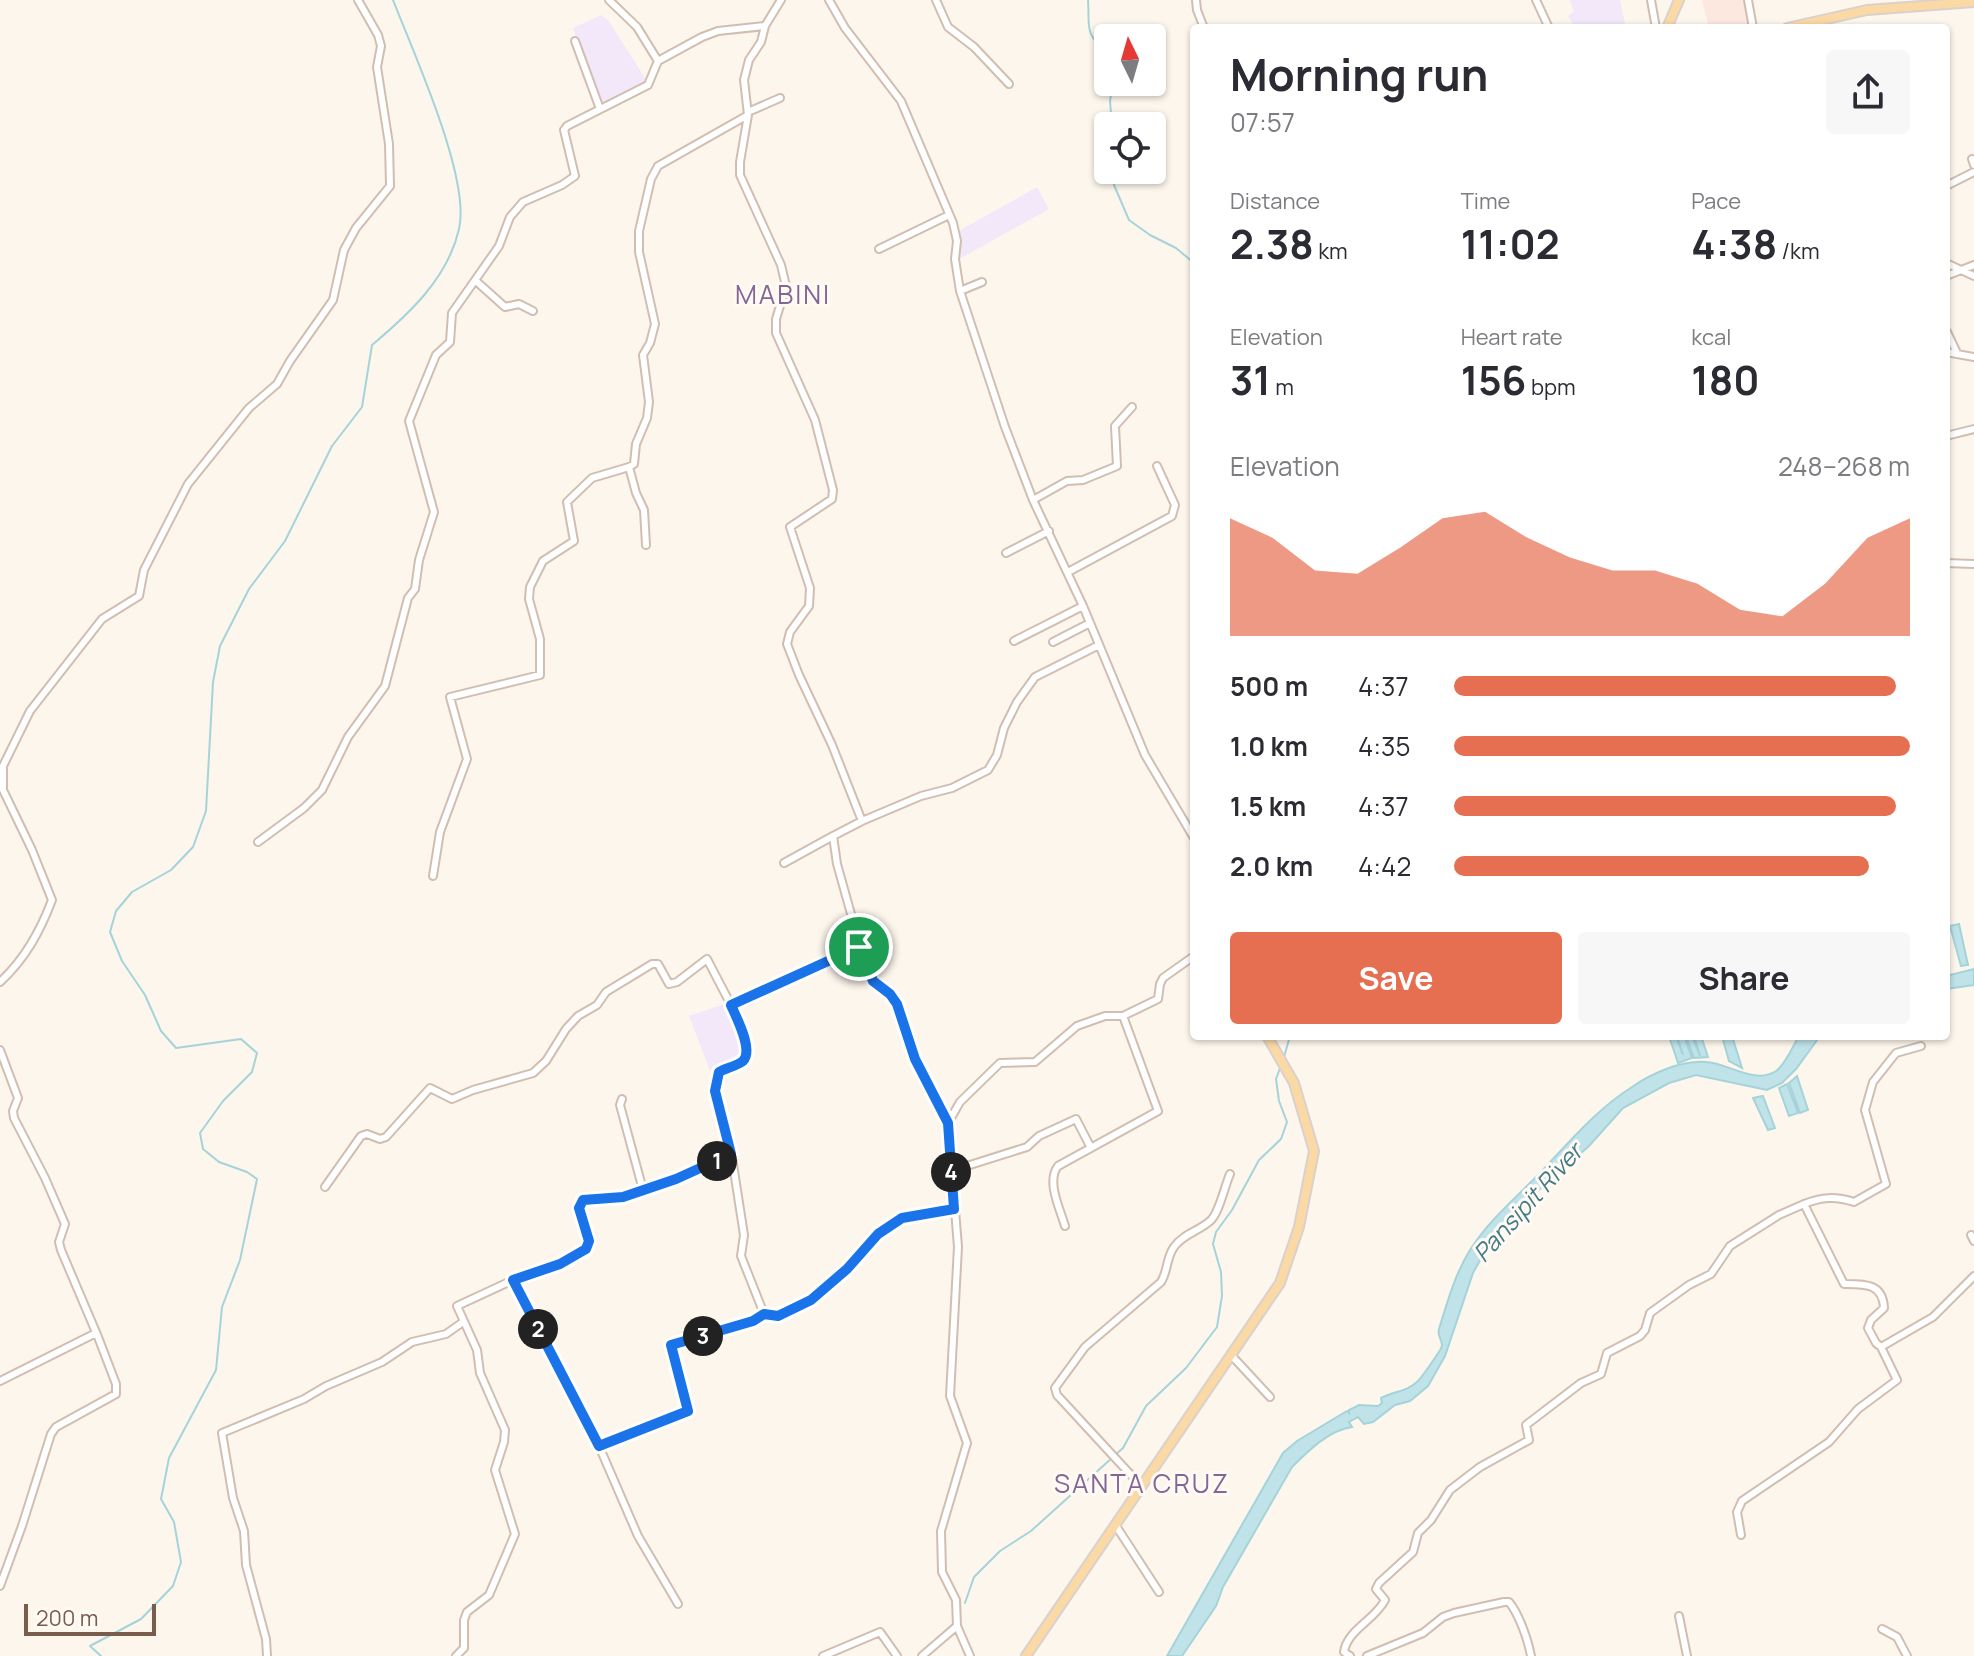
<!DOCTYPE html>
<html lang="en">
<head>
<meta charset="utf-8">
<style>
	:root { --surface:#fff; --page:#f7f7f7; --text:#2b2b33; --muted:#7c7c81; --accent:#e76f51 }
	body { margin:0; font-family:Manrope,sans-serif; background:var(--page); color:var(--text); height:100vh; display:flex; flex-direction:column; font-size:30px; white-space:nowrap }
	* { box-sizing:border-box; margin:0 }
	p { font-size:26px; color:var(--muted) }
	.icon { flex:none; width:44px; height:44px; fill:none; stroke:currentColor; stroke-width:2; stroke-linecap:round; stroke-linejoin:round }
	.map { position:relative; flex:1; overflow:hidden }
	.sheet { position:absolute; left:1190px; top:24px; width:760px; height:1016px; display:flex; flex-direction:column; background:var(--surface); border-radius:8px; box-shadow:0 2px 6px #0004 }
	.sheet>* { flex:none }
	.needle { width:52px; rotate:355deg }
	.fabs { position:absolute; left:1094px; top:24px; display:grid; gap:16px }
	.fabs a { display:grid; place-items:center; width:72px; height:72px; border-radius:8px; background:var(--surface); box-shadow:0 2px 6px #0004; font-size:40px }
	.scale { position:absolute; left:24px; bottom:20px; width:132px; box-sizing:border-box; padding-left:8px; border:4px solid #7a5c4d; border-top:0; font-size:22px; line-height:28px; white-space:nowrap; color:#7a5c4d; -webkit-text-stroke:6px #fffaf3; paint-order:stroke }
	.pin { position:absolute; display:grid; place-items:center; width:68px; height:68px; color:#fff; margin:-34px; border:4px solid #fff; border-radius:50%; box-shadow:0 2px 8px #0007 }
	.km { position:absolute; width:40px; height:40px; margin:-20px; border-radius:50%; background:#222; color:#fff; font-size:22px; line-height:40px; text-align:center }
	.round { display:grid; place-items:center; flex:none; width:84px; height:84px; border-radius:8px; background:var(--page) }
	.head { display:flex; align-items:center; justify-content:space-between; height:136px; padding:0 40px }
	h1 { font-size:44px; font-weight:700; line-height:60px }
	.figures { display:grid; grid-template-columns:repeat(3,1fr); gap:12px; height:136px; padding:8px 40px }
	.figures div { display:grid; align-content:center }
	.figures b { font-size:40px; font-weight:700 }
	.figures small { font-size:22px; font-weight:400 }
	.figures p { font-size:22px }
	.chart { height:224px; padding:16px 40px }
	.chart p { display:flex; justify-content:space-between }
	.chart svg { width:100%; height:144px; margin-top:8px; fill:var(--accent); opacity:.7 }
	.action { display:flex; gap:16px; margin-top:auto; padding:16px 40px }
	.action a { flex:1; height:92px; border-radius:8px; background:var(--accent); color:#fff; font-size:32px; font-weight:700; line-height:92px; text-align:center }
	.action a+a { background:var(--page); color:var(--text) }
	ul { padding:0 40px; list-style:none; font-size:26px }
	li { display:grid; grid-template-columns:128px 96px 1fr; align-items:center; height:60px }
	li i { height:20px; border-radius:10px; background:var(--accent) }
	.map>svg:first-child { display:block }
	.commercial { fill:#fde8e0 }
	.education { fill:#f3e8fa }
	.water { fill:#bfe3e8; stroke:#a5d3da; stroke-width:2 }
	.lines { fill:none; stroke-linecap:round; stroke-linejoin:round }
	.stream { stroke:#a5d3da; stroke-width:2 }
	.minor-casing { stroke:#d1beb0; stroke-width:10 }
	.major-casing { stroke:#dad1cd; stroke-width:12 }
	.minor { stroke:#fff; stroke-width:6 }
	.major { stroke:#fbd9a5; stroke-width:8 }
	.route-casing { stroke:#fff; stroke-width:16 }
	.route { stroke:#1a73e8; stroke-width:10 }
	.labels { text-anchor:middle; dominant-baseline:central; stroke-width:6; stroke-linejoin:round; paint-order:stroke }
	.water-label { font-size:24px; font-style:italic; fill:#437c86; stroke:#fffaf3 }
	.quarter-label { font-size:26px; letter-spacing:2px; fill:#846695; stroke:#fffaf3 }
</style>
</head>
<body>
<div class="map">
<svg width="1974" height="1656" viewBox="0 0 1974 1656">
	<rect width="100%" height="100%" fill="#fdf6ec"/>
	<path class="commercial" d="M1702 0H1746L1750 28H1709Z"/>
	<path class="education" d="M1570 0H1620L1626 28H1575L1568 16 1574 12Z
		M601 15 608 20 647 81 601 107 573 28Z
		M1037 187 1049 209 959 259V231Z
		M728 1003 745 1048 743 1059 710 1071 689 1016Z"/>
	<path class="water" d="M1959 924 1968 965 1961 966 1950 926Z
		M1974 969V985L1946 989V976Z
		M1669 1036H1676L1683 1055 1677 1036H1684L1692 1058 1678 1063Z
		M1686 1036H1692L1700 1056 1694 1036H1701L1708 1057 1694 1058Z
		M1722 1036H1732L1742 1068 1729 1061Z
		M1799 1036H1820L1796 1069 1782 1083 1767 1090 1696 1075 1669 1083 1623 1108 1589 1146 1525 1202 1511 1222 1493 1237 1473 1273 1445 1356 1428 1386 1410 1401 1395 1405 1373 1422 1364 1424 1358 1417 1349 1422 1352 1427C1329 1430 1308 1451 1292 1467L1223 1587 1216 1606 1182 1656H1167L1283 1453 1297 1441 1347 1411 1349 1413V1410L1359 1405 1378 1406 1382 1403 1381 1398C1394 1391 1407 1392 1418 1381 1422 1377 1441 1350 1442 1346 1442 1339 1437 1336 1439 1329 1447 1303 1455 1274 1470 1250 1487 1223 1512 1201 1535 1178 1566 1146 1594 1111 1632 1087 1652 1073 1682 1060 1706 1062 1728 1063 1755 1085 1776 1071 1786 1064 1792 1047 1799 1036Z
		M1797 1076 1808 1110 1800 1113 1789 1083Z
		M1787 1084 1798 1113 1789 1116 1779 1088Z
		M1763 1096 1775 1128 1768 1130 1753 1098Z"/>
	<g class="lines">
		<path class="stream" d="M1088 0C1090 25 1083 35 1108 52
			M1112 126 1110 101 1113 82
			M1114 170V185L1129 220 1150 235 1176 248 1194 263
			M1284 1057 1290 1036
			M965 1603 974 1577 1000 1551 1031 1531 1123 1448 1146 1406 1186 1368 1217 1327 1222 1296 1221 1272 1213 1244 1216 1232 1232 1210 1259 1160 1281 1139 1287 1122 1279 1101 1276 1079 1280 1068
			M933 1642 953 1624
			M101 1656 90 1646 141 1619 173 1586 181 1562 174 1522 161 1499 169 1458 216 1370 222 1307 240 1260 257 1179 247 1172 219 1162 203 1149 200 1133 223 1101 252 1072 257 1053 241 1039 176 1048 161 1031 145 995 122 961 110 932 116 911 132 892 171 870 193 847 206 811 213 682 220 646 249 589 285 541 332 446 362 407 372 345C409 314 448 278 459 229 471 178 413 52 393 0"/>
		<g class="minor-casing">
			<path id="minor" d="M609 0 637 27 658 61
				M781 0 765 26 761 42 749 60 744 80 748 115 740 162V175L781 265 786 286 776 319V333L815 420 833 490 832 499 790 527 810 588 809 606 790 632 787 644 799 675 832 745 862 821
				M829 0 845 28 901 101 953 223 957 241 955 259 960 291 1005 427 1033 500 1083 606 1145 755 1194 838
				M936 0 948 27 974 47 1009 84
				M1196 0 1197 10 1204 28
				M1536 0 1549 28
				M1651 0 1656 28
				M1748 0 1753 28
				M575 41 600 109
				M748 112 780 98
				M1972 159 1974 165
				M1946 186 1974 172
				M879 249 949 215
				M1946 263 1974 276
				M1946 276 1974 265
				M476 281 505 307 519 304 533 311
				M960 291 982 282
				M1947 332 1957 353
				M1946 352 1974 357
				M1946 436 1974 429
				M1033 500 1067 481 1083 480 1117 466 1115 426 1132 407
				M646 545 644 510 636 493 629 467 634 464 636 444 647 418 649 402 643 355 650 343 655 324 639 252V231L651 179 658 166 748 115
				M1006 553 1049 531
				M1946 563 1974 564
				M1068 572 1172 516 1175 505 1157 466
				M1014 641 1083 606
				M1053 642 1090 623
				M258 842 304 808 322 790 348 737 385 686 408 598 415 589 419 560 434 512 409 421 436 355 450 342 452 313 499 246 510 217 523 202 562 185 575 176 564 130 567 126 648 85 658 61 702 37 718 31 765 26
				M784 863 833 836
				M433 876 440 832 467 759 450 697 540 675V639L529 599 530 587 543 561 574 541 567 502 592 478 629 467
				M0 982C25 959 40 932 52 900L32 850 3 790V766L30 711 102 619 139 596 144 570 188 484 249 408 277 384 290 361 333 300 344 250 356 228 390 186 389 144 377 67 381 46 378 35 358 0
				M731 1005 859 947
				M0 1050 18 1098 13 1111 14 1118 45 1178 65 1224 59 1242 61 1250 98 1337 116 1384V1394L56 1427 51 1434 22 1526 0 1586
				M622 1099 620 1105 643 1190
				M948 1123 960 1102 1000 1063 1035 1062 1077 1026 1105 1016H1123L1158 999 1160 984 1163 978 1194 956
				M951 1171 1027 1147 1039 1136 1076 1119 1091 1148
				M325 1187 361 1136 367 1134 380 1139 386 1137 430 1088 452 1099 473 1090 533 1073 546 1061 566 1029 578 1016 597 1005 606 992 652 964H658L669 984 677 982 707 959 731 1005 746 1042 744 1060 719 1072 715 1091 730 1145 744 1235 741 1256 764 1314 753 1321 671 1345 688 1411 599 1446
				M1804 1204C1822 1197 1835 1196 1854 1202L1886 1184 1865 1110 1873 1082 1896 1053 1921 1046
				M1065 1226C1060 1209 1046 1181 1058 1166L1158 1111 1123 1016
				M1971 1235 1974 1241
				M513 1280 560 1264 586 1249 589 1241 579 1208 583 1200 623 1197 676 1179 731 1154
				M764 1314C805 1318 840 1276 866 1249 871 1243 876 1235 882 1230 903 1215 929 1214 954 1209
				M1232 1356 1270 1397
				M0 1381 96 1333
				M1142 1487 1057 1395 1055 1388 1085 1347 1161 1282C1168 1271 1166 1258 1174 1247 1183 1234 1199 1231 1210 1221 1219 1214 1225 1185 1230 1174
				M1116 1526 1159 1592
				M1741 1535 1737 1512 1742 1501 1829 1442 1858 1409 1897 1380 1881 1347
				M1679 1616 1687 1656
				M1882 1629 1897 1637 1907 1656
				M267 1656 266 1639 246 1565 244 1531 233 1498 222 1433 304 1399 326 1386 382 1362 412 1342 446 1334 463 1322
				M456 1656 464 1648V1620L467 1612 489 1595 515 1534 495 1470 504 1442 505 1430 480 1373 477 1350 457 1306 513 1280 599 1446 638 1536 678 1604
				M823 1656 880 1632 897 1656
				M922 1656 957 1626
				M970 1656 957 1626 956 1600 942 1572 941 1531 967 1443 950 1396 958 1247 948 1123 915 1059 897 1004 890 994 873 981 867 971 837 864 833 836 862 821 921 796 952 788 988 770 997 755 1004 728 1017 702 1035 677 1099 645
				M1350 1656 1344 1652C1347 1630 1375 1620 1385 1600L1376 1589 1379 1583 1413 1552 1418 1533 1431 1520 1450 1490 1480 1467 1529 1440 1526 1425 1581 1383 1601 1374 1607 1353 1640 1336 1645 1330 1650 1313 1689 1285 1711 1274 1730 1246 1779 1215 1804 1204 1844 1284C1864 1284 1883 1283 1884 1308L1871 1320 1868 1328 1876 1343 1881 1347 1933 1317 1974 1276
				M1367 1656 1423 1633 1443 1617 1454 1613 1504 1602H1509C1519 1614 1528 1640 1531 1656"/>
		</g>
		<g class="major-casing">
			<path id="major" d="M1667 28 1679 0
				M1787 28 1867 10 1974 2
				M1026 1656 1280 1283 1299 1227 1314 1151 1294 1083 1267 1036"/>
		</g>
		<use href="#minor" class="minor"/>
		<use href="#major" class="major"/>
	</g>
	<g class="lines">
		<g class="route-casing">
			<path id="route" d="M859 947 873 981 890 994 897 1004 915 1059 948 1123 954 1209 902 1218 878 1234 847 1269 811 1300 778 1316 764 1314 753 1321 671 1345 688 1411 599 1446 513 1280 560 1264 586 1249 589 1241 579 1208 583 1200 623 1197 676 1179 731 1154 715 1091 719 1072C726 1068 737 1066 743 1061 754 1050 736 1017 731 1005Z"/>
		</g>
		<use href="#route" class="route"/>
	</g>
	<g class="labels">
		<g class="water-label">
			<text transform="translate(1527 1202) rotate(-48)">Pansipit River</text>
		</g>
		<g class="quarter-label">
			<text x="783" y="294">MABINI</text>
			<text x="1142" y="1483">SANTA CRUZ</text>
		</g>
	</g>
</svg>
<div class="fabs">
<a><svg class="needle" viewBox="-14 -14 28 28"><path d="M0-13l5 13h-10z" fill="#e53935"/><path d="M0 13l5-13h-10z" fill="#7c7c81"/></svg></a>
<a><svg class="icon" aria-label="locate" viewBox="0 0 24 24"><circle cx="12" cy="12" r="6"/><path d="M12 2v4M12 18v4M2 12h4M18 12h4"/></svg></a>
</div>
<div class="scale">200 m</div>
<div class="pin" style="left:859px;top:947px;background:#1e9e55"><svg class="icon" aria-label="arrive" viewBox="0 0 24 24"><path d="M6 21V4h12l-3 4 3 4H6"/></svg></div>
<b class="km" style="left:717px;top:1161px">1</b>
<b class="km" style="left:538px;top:1329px">2</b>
<b class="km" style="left:703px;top:1336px">3</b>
<b class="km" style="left:951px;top:1172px">4</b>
<section class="sheet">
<div class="head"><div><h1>Morning run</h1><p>07:57</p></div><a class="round"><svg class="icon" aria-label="share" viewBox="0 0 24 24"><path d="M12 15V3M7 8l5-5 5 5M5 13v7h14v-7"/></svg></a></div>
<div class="figures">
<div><p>Distance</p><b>2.38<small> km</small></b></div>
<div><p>Time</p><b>11:02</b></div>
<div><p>Pace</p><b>4:38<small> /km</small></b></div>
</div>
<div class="figures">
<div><p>Elevation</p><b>31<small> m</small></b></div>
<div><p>Heart rate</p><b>156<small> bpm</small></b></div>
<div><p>kcal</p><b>180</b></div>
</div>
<div class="chart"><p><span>Elevation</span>248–268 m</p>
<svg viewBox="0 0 160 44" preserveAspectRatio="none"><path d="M0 44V8L10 14L20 24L30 25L40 17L50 8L60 6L70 14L80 20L90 24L100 24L110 28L120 36L130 38L140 28L150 14L160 8V44z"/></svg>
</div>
<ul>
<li><b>500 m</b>4:37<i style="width:97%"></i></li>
<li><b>1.0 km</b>4:35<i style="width:100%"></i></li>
<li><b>1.5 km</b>4:37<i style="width:97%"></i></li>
<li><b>2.0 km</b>4:42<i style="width:91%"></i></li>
</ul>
<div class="action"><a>Save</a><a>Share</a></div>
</section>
</div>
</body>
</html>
